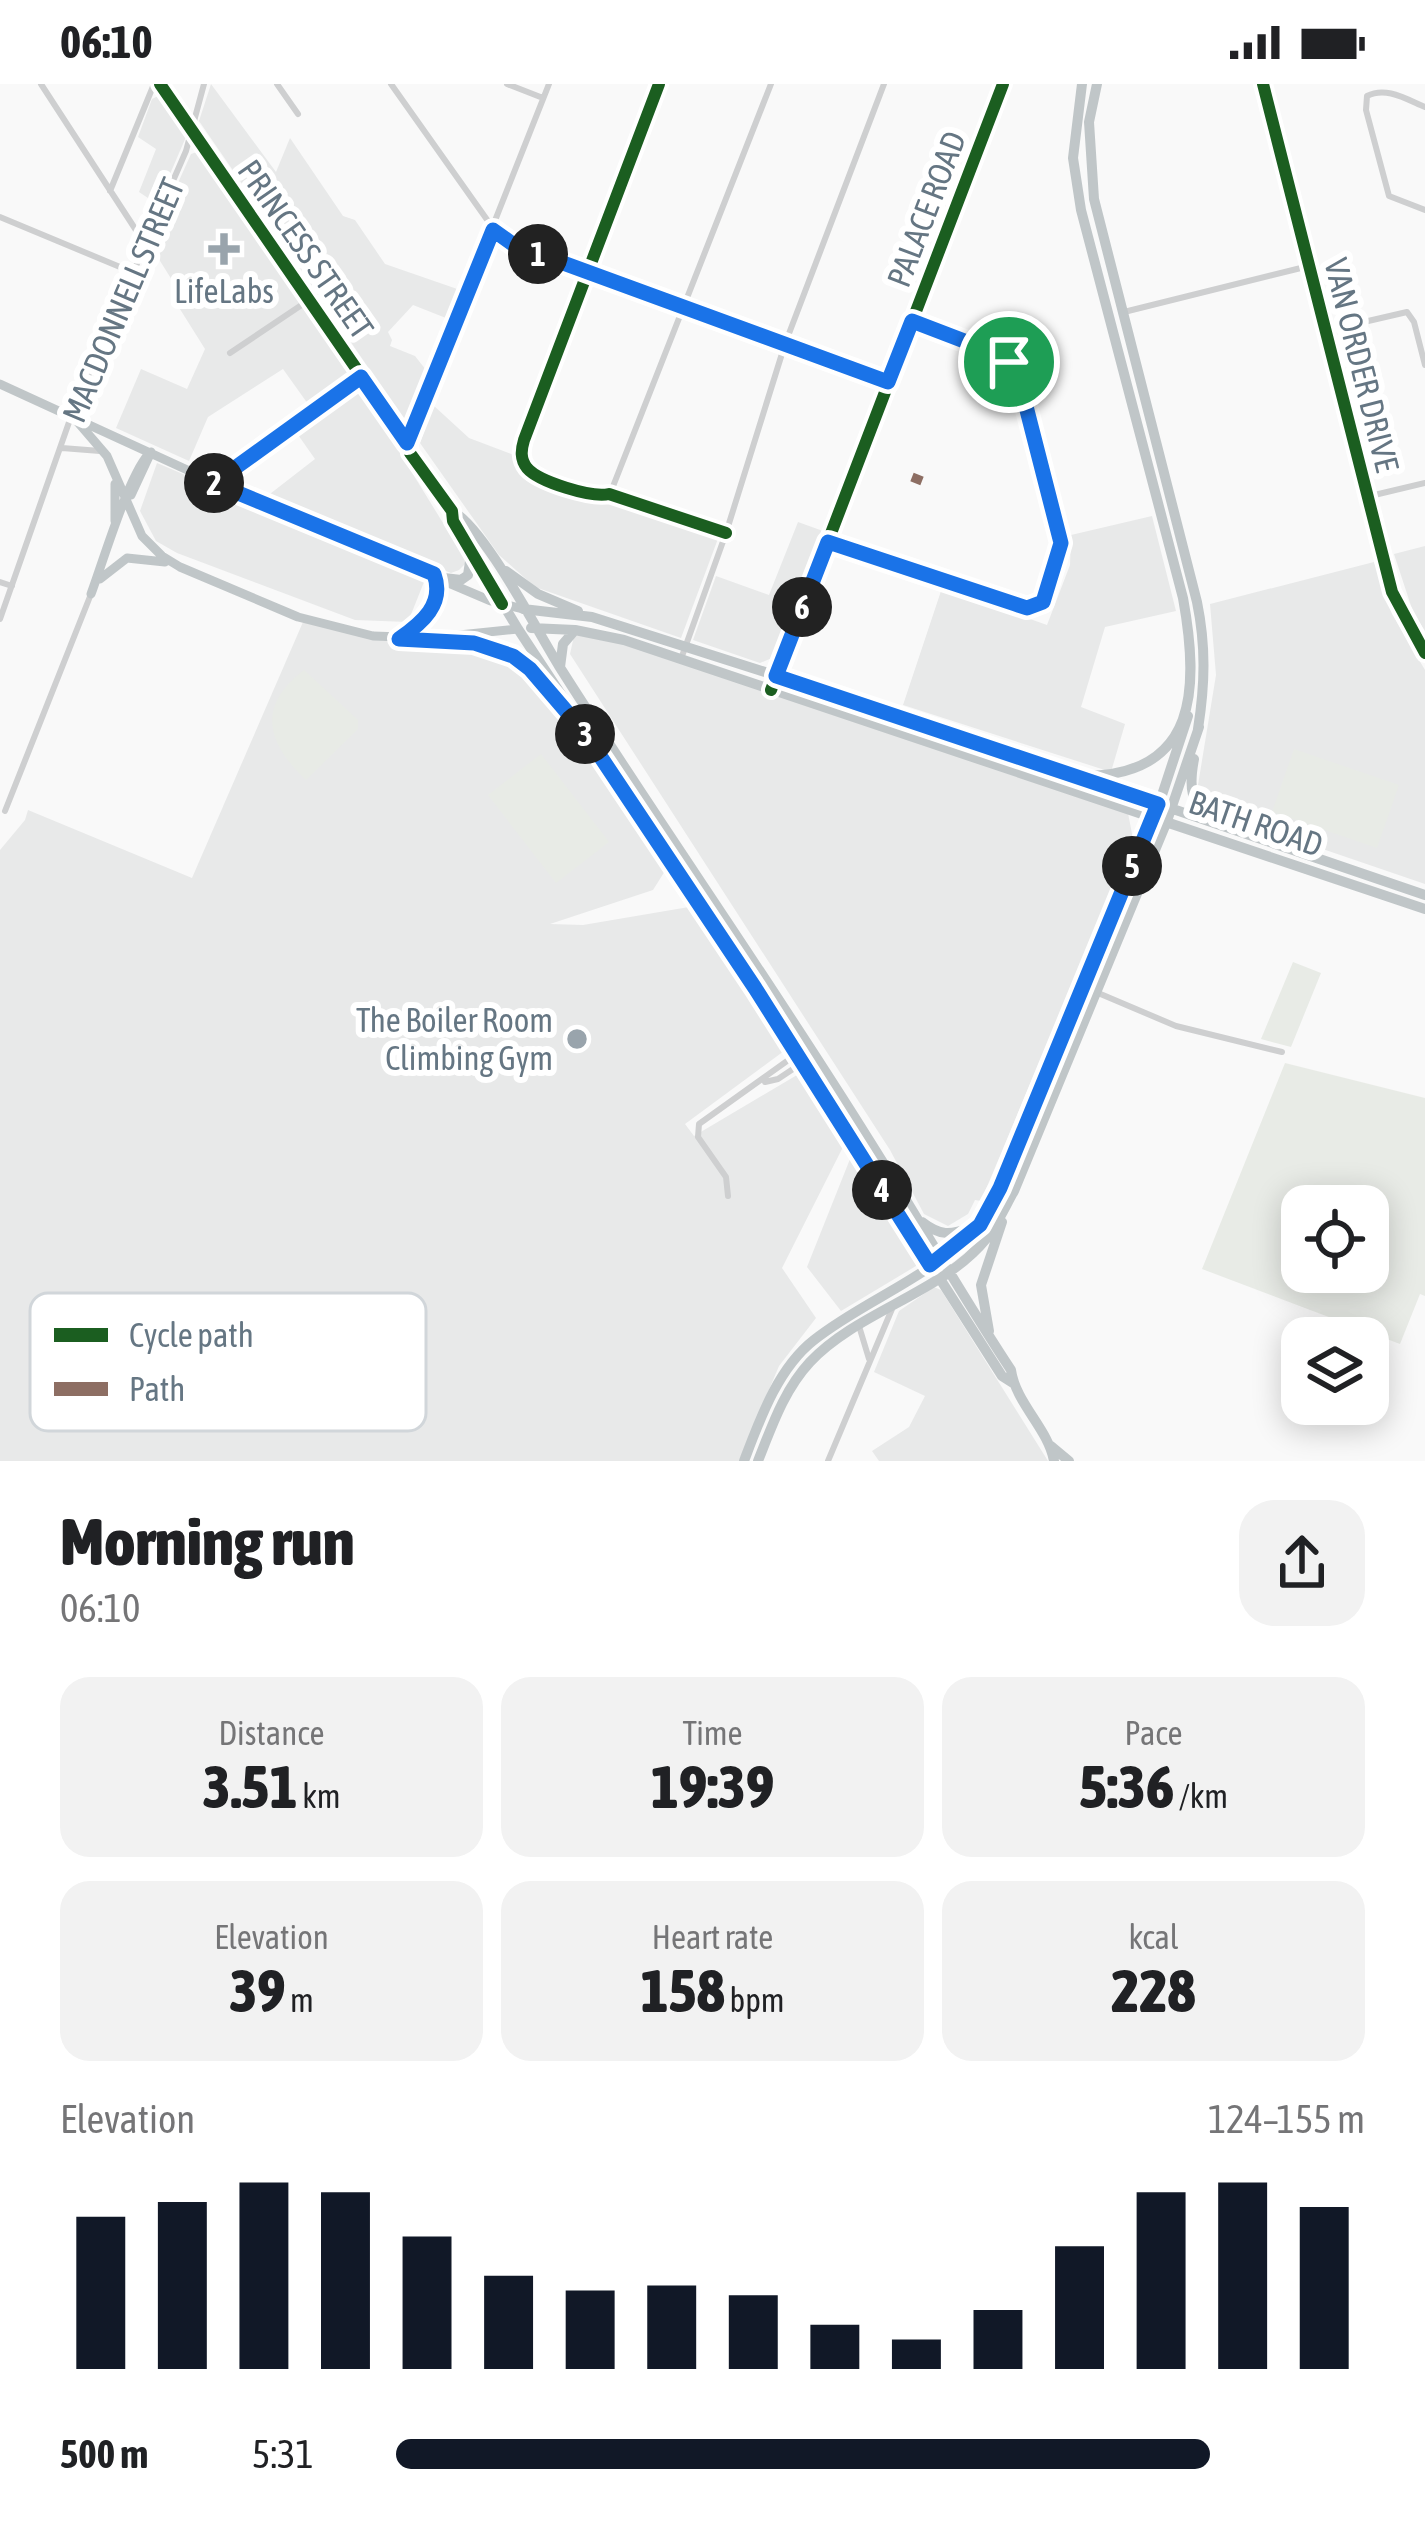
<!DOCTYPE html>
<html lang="en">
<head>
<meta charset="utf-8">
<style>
	:root { --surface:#fff; --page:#f2f2f2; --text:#202124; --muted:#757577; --accent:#111827 }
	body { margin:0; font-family:"Asap Condensed",sans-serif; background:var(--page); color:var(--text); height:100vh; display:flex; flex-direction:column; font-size:45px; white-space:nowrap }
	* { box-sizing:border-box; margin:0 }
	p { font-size:39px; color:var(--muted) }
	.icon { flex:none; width:66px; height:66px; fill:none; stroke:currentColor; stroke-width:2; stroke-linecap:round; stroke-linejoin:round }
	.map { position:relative; height:1377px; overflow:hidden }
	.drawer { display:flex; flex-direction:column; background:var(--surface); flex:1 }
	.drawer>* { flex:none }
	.tools { position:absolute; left:1281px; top:1101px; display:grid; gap:24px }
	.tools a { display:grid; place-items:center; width:108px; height:108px; border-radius:24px; background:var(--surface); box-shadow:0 6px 30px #0003; font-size:60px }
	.pin { position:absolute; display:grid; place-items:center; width:102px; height:102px; color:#fff; margin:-51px; border:6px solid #fff; border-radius:50%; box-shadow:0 3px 12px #0007 }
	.km { position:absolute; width:60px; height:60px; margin:-30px; border-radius:50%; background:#222; color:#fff; font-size:33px; line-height:60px; text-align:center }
	.round { display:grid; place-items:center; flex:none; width:126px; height:126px; border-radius:36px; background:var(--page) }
	.headline { display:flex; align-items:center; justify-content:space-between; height:204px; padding:0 60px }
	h1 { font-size:66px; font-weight:800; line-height:90px }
	.metrics { display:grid; grid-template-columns:repeat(3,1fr); gap:18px; height:204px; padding:12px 60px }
	.metrics div { display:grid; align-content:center; border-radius:30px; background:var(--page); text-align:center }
	.metrics b { font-size:60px; font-weight:800 }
	.metrics small { font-size:33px; font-weight:400 }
	.metrics p { font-size:33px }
	.chart { height:336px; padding:24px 60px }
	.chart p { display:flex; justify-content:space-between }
	.chart svg { width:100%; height:216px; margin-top:12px; stroke:var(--accent); stroke-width:6 }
	ul { padding:0 60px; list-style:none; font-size:39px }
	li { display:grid; grid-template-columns:192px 144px 1fr; align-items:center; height:90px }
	li i { height:30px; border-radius:15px; background:var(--accent) }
	.status { display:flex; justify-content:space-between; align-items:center; height:84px; padding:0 60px; background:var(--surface); direction:ltr }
	.status svg { height:33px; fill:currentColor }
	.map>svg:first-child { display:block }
	.built { fill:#e8e9e9 }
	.green { fill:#e8ebe6; fill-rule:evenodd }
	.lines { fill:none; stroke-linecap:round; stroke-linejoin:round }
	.street { stroke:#cecfd0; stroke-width:6 }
	.secondary { stroke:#c0c6c8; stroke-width:9 }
	.primary { stroke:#c0c6c8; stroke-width:10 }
	.quiet { stroke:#8d6e63; stroke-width:9; stroke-dasharray:18 9; stroke-linecap:butt }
	.cycleway-casing { stroke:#fff; stroke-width:20 }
	.cycleway { stroke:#1b5e20; stroke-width:12 }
	.route-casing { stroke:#fff; stroke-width:24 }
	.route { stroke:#1a73e8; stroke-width:15 }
	.poi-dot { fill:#99a4ac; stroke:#fff; stroke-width:4.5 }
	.labels { text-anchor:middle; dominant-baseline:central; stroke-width:12; stroke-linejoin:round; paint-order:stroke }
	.street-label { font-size:33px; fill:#657683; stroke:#fff }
	.poi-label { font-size:33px; fill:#657683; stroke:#fff }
	.key { fill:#fff; stroke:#d1d6da; stroke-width:3 }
	.key-label { font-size:33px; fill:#657683 }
</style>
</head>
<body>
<div class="status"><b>06:10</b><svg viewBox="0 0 49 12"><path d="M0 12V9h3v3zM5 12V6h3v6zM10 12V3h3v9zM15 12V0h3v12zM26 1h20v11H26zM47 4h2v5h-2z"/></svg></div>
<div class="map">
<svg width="1425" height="1377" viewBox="0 0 1425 1377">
	<rect width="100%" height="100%" fill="#f9f9f9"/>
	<path class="built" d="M211 0 276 88 290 54 343 132 355 136 385 180 463 207 451 236 413 221 388 248 392 256 390 262 415 272 430 291 409 343 199 37Z
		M158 12 186 53 157 120 139 108 156 65 138 53 152 15Z
		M197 68 349 291 308 320 283 285 208 333 189 377 116 344 141 285 187 305 205 265 173 214 177 204 150 161 191 70Z
		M360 304 467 478 459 486 451 489 266 413 315 375 296 348Z
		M433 321 469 354 514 371 531 394 588 416H611L719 452 681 554 535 503 499 471 420 359Z
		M157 379 426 493 408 538 355 536 177 469 156 457 140 427Z
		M1152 432 1176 527 1105 543 1081 623 1125 640 1111 688 903 621 942 504 1047 541 1070 481 1071 451Z
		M798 438 823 447 772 574 760 579 693 556 716 492 769 511Z
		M1425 462V547L1413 528 1394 470Z
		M1374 478 1392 530 1425 586V800L1229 733 1209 722 1198 701 1216 591 1210 520Z
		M303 538 361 551 452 557 505 570 554 613 670 779 653 806 550 840 583 841 689 823 784 967 685 1040 694 1052 797 991 843 1063 782 1184 816 1234 779 1282 739 1377H0V766L25 736 28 726 192 794Z
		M581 551 619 558 1128 729 1133 755 981 1117 975 1116 968 1130 948 1142 924 1130 890 1066 570 570 574 552Z
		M852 1070 917 1177 916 1182 841 1227 807 1183Z
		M934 1203 941 1206 1048 1377H879L872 1367 909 1343 925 1312 874 1288 899 1227Z"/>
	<path class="green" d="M304 586 358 636V645L306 696C267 659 256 623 304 586Z
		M1294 665 1399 701 1377 764 1272 728Z
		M541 670 609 758 556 799 488 711Z
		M1293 878 1321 889 1291 963 1261 955Z
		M1285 979 1425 1014V1212L1420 1210 1400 1260 1202 1185ZM1302 1122H1368V1188H1302Z"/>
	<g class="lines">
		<path class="street" d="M41 0 145 160
			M277 0 298 30
			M391 0 500 154 888 298
			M507 0 543 14
			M659 0 524 356C521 366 520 375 527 384 539 398 592 414 609 410L726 449
			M1263 0 1392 508 1425 569
			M1425 23C1406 15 1386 2 1367 12L1366 26 1389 112 1425 126
			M110 107 154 0
			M0 133 132 188
			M1124 228 1309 182
			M1325 247 1407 228 1414 238 1425 281
			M230 269 309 216
			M407 359 549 0
			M62 364 100 367
			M214 399 361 293
			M610 410 771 0
			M1366 413 1425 399
			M828 458 1027 523 1047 512 1062 459 1018 291 1002 273 912 237
			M0 498 12 502
			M0 535 74 324 186 67 204 0
			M681 575 726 449 785 260 884 0
			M5 727 91 510
			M1084 903 1176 942 1282 968
			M765 998 778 995 814 971
			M728 1112 726 1093 698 1053 699 1040 808 962
			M859 1242 869 1275
			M828 1377 892 1225"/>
		<path class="secondary" d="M160 0 409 361
			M0 300 244 412 491 517 523 525
			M76 336 107 372 142 452 162 472 180 483 298 533 373 552 430 554 518 545
			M131 411 151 368
			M115 437V400
			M100 495 127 474 165 478
			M91 510C102 481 131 383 151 368
			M399 555C422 539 445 519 434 490
			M771 606 1003 0"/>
		<path class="primary" d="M1082 0 1073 74 1081 126 1183 514C1199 602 1199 691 1085 692
			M1097 0 1089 38 1094 115 1197 518C1206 562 1205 600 1198 645
			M409 361 410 369 452 427 453 437 518 545 755 905 1002 1292 1013 1299
			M452 427C484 443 537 547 559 582 663 746 775 904 877 1069 922 1141 964 1215 1011 1286 1016 1320 1048 1344 1054 1377
			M506 487 538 510 578 527
			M444 494 461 496 468 491 471 471
			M523 525 592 533 856 617 1425 811
			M531 544 575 546 624 556 1425 825
			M430 554C497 562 514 567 558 619
			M560 583 563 560 575 546
			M1194 675C1189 702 1189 721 1215 735
			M922 1138C940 1152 950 1151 971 1144
			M989 1247 981 1201 1002 1138
			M1051 1362 1069 1377
			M744 1377C760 1335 778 1284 814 1256 869 1212 950 1187 988 1127L1162 711 1188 632
			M758 1377C772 1342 784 1306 810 1278 858 1227 942 1209 986 1155 997 1141 1005 1123 1014 1107L1167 737 1199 643"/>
		<path class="quiet" d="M912 393 922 397"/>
		<g class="cycleway-casing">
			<path id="cycleway" d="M160 0 409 361 410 369 452 427 453 437 502 520
				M659 0 524 356C521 366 520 375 527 384 539 398 592 414 609 410L726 449
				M1263 0 1392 508 1425 569
				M771 606 1003 0"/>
		</g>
		<use href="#cycleway" class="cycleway"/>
	</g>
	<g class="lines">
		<g class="route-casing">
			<path id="route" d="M493 146 514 161 888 298 912 237 993 268 1009 278 1018 291 1061 459 1043 518 1027 524 1015 520 828 458 776 592 1158 720 1000 1104 980 1141 930 1181 755 904 584 648 530 585 513 572 474 559 399 555C422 539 445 520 434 490L214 399 361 293 407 359Z"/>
		</g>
		<use href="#route" class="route"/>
	</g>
	<g class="poi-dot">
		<path d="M218 147h12v12h12v12h-12v12h-12v-12h-12v-12h12z"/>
		<circle cx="577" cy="955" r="12"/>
	</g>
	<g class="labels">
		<g class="street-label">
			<text transform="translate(926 125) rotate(-69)">PALACE ROAD</text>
			<text transform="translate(306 165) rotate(55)">PRINCESS STREET</text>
			<text transform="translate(123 216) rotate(-67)">MACDONNELL STREET</text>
			<text transform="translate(1362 281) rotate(76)">VAN ORDER DRIVE</text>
			<text transform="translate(1256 739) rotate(19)">BATH ROAD</text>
		</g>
		<g class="poi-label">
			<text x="224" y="207">LifeLabs</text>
			<text x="553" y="936" text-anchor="end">The Boiler Room<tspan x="553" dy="38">Climbing Gym</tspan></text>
		</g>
	</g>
	<rect x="30" y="1209" width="396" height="138" rx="18" class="key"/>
	<rect x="54" y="1244" width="54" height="14" fill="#1b5e20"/>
	<rect x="54" y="1298" width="54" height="14" fill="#8d6e63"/>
	<g class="key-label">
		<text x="129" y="1263">Cycle path</text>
		<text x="129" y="1317">Path</text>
	</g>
</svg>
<div class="tools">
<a><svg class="icon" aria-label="locate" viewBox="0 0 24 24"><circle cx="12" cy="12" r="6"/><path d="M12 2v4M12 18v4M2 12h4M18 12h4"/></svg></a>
<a><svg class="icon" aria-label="layers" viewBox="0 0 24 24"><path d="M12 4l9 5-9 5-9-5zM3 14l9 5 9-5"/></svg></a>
</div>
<div class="pin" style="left:1009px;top:278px;background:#1e9e55"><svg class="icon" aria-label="arrive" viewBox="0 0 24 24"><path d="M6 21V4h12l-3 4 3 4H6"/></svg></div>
<b class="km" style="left:538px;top:170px">1</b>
<b class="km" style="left:214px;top:399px">2</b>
<b class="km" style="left:585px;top:650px">3</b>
<b class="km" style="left:882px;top:1106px">4</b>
<b class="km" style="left:1132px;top:782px">5</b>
<b class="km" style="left:802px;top:523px">6</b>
</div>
<section class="drawer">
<div class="headline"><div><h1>Morning run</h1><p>06:10</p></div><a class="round"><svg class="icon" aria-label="share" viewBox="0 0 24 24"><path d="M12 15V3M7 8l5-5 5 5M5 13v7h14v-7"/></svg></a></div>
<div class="metrics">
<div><p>Distance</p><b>3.51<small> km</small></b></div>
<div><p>Time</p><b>19:39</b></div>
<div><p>Pace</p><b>5:36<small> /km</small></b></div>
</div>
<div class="metrics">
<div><p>Elevation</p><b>39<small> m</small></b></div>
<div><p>Heart rate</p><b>158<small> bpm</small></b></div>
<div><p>kcal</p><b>228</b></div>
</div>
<div class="chart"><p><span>Elevation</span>124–155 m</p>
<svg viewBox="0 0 160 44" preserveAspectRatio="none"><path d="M5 44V13M15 44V10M25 44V6M35 44V8M45 44V17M55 44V25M65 44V28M75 44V27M85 44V29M95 44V35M105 44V38M115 44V32M125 44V19M135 44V8M145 44V6M155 44V11"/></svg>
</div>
<ul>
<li><b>500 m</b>5:31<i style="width:84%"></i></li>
</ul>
</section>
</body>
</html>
